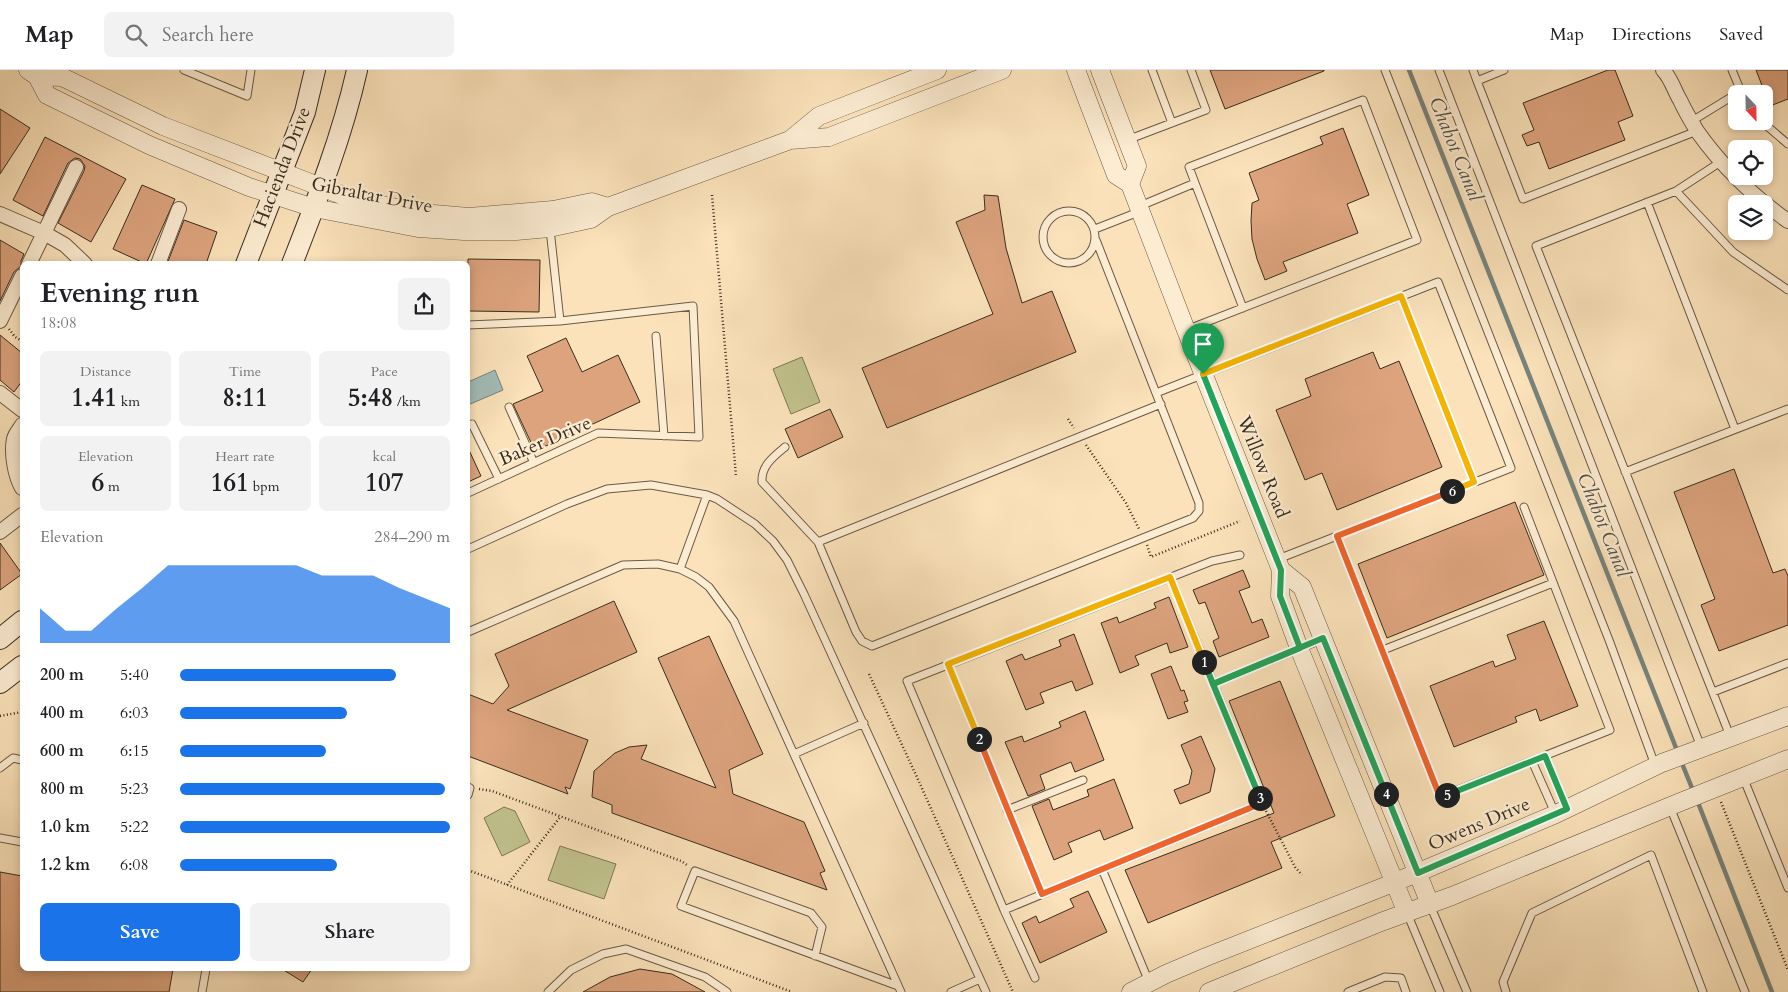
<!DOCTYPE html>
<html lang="en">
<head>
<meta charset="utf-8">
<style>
	:root { --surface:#fff; --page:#f2f2f2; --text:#202124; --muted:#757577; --line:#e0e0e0; --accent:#1a73e8 }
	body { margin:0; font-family:Cardo,serif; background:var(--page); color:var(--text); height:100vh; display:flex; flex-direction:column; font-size:19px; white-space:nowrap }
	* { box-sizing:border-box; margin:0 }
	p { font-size:16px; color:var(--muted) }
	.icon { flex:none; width:28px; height:28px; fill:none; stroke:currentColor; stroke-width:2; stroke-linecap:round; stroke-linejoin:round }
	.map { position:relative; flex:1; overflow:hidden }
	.drawer { position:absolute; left:20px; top:191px; width:450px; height:710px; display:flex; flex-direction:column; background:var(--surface); border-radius:8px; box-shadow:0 2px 8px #0003 }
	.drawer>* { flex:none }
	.needle { width:32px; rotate:158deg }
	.controls { position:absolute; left:1728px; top:15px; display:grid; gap:10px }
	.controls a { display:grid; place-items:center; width:45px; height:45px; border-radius:8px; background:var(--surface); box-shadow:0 2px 8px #0003; font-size:25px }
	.pin { position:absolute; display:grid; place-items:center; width:42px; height:42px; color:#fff; margin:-51px -21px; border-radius:50% 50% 50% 0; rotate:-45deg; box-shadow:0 0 5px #0007 }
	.pin .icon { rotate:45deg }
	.km { position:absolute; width:25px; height:25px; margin:-12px; border-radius:50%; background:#222; color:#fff; font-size:14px; line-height:25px; text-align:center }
	.round { display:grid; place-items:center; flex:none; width:52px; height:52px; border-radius:8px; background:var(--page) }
	.overview { display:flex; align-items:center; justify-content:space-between; height:85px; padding:0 20px }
	h1 { font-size:28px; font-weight:600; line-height:38px }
	.stats { display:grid; grid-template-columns:repeat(3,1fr); gap:8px; height:85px; padding:5px 20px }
	.stats div { display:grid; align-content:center; border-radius:8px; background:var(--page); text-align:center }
	.stats b { font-size:25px; font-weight:600 }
	.stats small { font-size:14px; font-weight:400 }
	.stats p { font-size:14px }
	.chart { height:140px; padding:10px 20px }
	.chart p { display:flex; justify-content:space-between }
	.chart svg { width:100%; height:90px; margin-top:5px; fill:var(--accent); opacity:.7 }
	.action { display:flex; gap:10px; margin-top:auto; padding:10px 20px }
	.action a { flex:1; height:58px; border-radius:8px; background:var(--accent); color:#fff; font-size:20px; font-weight:600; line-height:58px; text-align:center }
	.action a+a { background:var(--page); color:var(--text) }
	ul { padding:0 20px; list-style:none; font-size:16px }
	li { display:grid; grid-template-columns:80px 60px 1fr; align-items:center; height:38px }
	li i { height:12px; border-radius:6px; background:var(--accent) }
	header { display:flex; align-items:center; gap:30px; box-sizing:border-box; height:70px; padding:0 25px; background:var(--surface); border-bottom:1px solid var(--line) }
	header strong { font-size:24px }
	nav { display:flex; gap:28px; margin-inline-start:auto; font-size:18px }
	.search { width:350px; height:45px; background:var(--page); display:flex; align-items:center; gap:12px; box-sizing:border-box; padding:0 18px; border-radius:8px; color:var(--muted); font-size:19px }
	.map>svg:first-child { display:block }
	.green { fill:#c1c28d; stroke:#7d7856 }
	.water { fill:#a2bcb9; stroke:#78837c }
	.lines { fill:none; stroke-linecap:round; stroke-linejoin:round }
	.stream { stroke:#78837c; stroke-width:4.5 }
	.building { fill:#dca37d; stroke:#392d20 }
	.service-casing { stroke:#6a5a46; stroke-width:9 }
	.minor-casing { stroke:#6a5a46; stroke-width:16 }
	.tertiary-casing { stroke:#6a5a46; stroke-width:19 }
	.secondary-casing { stroke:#392d20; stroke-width:22 }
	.path { stroke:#392d20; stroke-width:2.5; stroke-dasharray:1 2.5; stroke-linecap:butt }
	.service { stroke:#fcecd2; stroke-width:7 }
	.minor { stroke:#fcecd2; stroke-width:14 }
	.tertiary { stroke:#fcecd2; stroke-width:18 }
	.secondary { stroke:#fcecd2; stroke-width:20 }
	.split-1-casing { stroke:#fff; stroke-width:10 }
	.split-2-casing { stroke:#fff; stroke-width:10 }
	.split-3-casing { stroke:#fff; stroke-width:10 }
	.split-4-casing { stroke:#fff; stroke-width:10 }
	.split-5-casing { stroke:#fff; stroke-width:10 }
	.split-6-casing { stroke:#fff; stroke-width:10 }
	.split-7-casing { stroke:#fff; stroke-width:10 }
	.split-1 { stroke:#22a559; stroke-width:6 }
	.split-2 { stroke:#f5b400; stroke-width:6 }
	.split-3 { stroke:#f0652b; stroke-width:6 }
	.split-4 { stroke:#22a559; stroke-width:6 }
	.split-5 { stroke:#22a559; stroke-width:6 }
	.split-6 { stroke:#f0652b; stroke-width:6 }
	.split-7 { stroke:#f5b400; stroke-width:6 }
	.labels { text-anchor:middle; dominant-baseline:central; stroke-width:4.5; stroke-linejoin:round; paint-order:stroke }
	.street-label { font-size:19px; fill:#392d20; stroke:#fcecd2 }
	.water-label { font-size:20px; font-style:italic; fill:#535146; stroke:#fcecd2 }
</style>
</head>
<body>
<header>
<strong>Map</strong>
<div class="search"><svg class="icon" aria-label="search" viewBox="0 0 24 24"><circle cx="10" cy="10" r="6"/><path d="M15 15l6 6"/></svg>Search here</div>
<nav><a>Map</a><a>Directions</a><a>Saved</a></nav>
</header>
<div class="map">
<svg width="1788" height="922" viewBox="0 0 1788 922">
	<rect width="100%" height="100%" fill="#fbe2ba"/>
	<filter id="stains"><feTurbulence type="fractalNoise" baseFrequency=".004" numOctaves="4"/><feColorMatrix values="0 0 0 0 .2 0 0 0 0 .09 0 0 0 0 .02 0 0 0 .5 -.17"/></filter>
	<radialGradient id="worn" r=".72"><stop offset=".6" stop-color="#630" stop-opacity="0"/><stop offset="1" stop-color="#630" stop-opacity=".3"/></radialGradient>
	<path class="green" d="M802 287 820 332 791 344 773 299Z
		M504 737 515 741 530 772 502 786 484 748Z
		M560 776 616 794 604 829 548 810Z"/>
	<path class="water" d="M495 300 503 320 468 335V312Z"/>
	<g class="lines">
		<path class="stream" d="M1409 0 1678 683
			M1681 691 1694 723
			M1697 730 1772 922"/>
	</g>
	<path class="building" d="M1210 0H1324V1L1225 39Z
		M1608 0H1615L1633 46 1618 52 1625 70 1549 99 1539 72 1527 76 1522 65 1534 60 1523 33Z
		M1756 0H1788V29L1770 36Z
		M0 39 30 58 0 104Z
		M1343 58 1369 125 1347 134 1358 163 1283 192 1287 201 1265 210 1257 189 1252 169 1251 151 1252 133 1259 130 1249 103 1323 74 1320 67Z
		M45 67 126 109 91 172 58 153 84 101 85 96 80 89 75 88 68 93 43 146 13 130Z
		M142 115 175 129 146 194 113 179Z
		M984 125 998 126 1006 178 1022 233 1052 221 1076 282 887 358 862 298 993 244 956 152 985 140Z
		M184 150 217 162 206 194H167Z
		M0 170 24 184 21 191V196L14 202 0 231Z
		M468 189 540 190 539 242 468 241Z
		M0 265 22 283V311L14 322 0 310Z
		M566 268 582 302 618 285 640 332 535 381 513 334 543 321 527 286Z
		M1373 282 1380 299 1399 291 1442 397 1337 440 1322 403 1305 410 1276 340 1311 326 1305 309Z
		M830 339 843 367 798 388 785 359Z
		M468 378 481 406 468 412Z
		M1734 399 1773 503 1785 499 1788 506V555L1719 581 1701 535 1715 529 1674 422Z
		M1515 432 1544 505 1387 568 1358 494Z
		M0 473 22 504 0 520Z
		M1243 500 1250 517 1239 521 1252 553 1262 549 1269 567 1219 587 1213 571 1219 568 1205 532 1199 534 1193 520Z
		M1169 527 1188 577 1170 583 1167 573 1135 586 1139 595 1120 603 1101 553 1117 547 1119 553 1156 538 1154 533Z
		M614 531 637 582 507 640 588 670 570 719 565 717 568 724 468 686V624L493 634 509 616 495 584Z
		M1544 551 1578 636 1540 651 1536 639 1515 647 1517 652 1454 677 1430 616 1493 591 1495 597 1516 589 1507 565Z
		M1074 564 1093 614 1076 621 1072 611 1040 623 1044 633 1026 640 1006 591 1022 584 1025 590 1061 576 1059 570Z
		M709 566 763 684 729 700 733 724 804 752 825 801 820 803 827 820 612 743V735L592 727 594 701 615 683 629 677 647 675 641 689 716 718 658 588Z
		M1171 596 1181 621 1184 620 1188 631 1184 632 1188 642 1168 649 1151 604Z
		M1280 611 1335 746 1271 772 1282 798 1148 853 1125 800 1274 743 1229 631Z
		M1085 641 1104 690 1075 702 1071 692 1040 705 1045 719 1028 726 1005 672 1022 666 1024 672 1061 657 1059 652Z
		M1201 666 1215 699 1210 722 1180 734 1174 720 1189 714 1192 701 1181 675Z
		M1114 709 1133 758 1104 770 1100 760 1068 773 1072 782 1054 790 1032 736 1049 729 1053 740 1089 726 1087 720Z
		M0 802 22 806V899H173L169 922H0Z
		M1088 821 1107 862 1040 893 1022 853 1036 846 1039 853 1074 837 1070 829Z
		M282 899H312L303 912Z
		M640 899 672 904 705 922H583L610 907Z"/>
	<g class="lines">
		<g class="service-casing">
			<path id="service" d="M184 0 247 26 251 0
				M1152 0 1172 53
				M1385 0 1609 570 1655 695
				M1439 0 1701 677
				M1473 0 1477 11 1504 0
				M1732 0 1742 24
				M1477 11 1523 129 1697 61
				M1692 51 1741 21
				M1761 51 1788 74
				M1127 70 1206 40 1191 0
				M1722 91 1676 121 1536 176 1730 666
				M1195 113 1243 238
				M1676 121 1733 182 1788 220
				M1647 132 1735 359
				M1140 136 1195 113 1189 97 1363 30 1417 170 1186 260
				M1043 167a26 26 0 1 1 52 0a26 26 0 1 1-52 0Z
				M550 159 560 251
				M1095 159 1141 141
				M1401 226 1474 412
				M468 255 560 251 693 236 699 367 598 363 468 423
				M656 266 664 366
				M1156 323 1438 212 1511 398 1278 489
				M509 337 534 393
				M472 354 499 409
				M785 377C773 387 761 396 762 412L818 472 856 562 862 571 872 576 1193 448 1199 441V433L1096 170
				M1625 402 1788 339
				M1337 466 1440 727 1610 660 1524 437
				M818 472 1161 334
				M468 479 567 434 607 419 651 415 707 425 717 429 755 454 773 471 787 490 804 524 986 922
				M680 499 707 425
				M468 562 623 495 658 494 680 499 696 507 709 517 734 551 901 922
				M1383 580 1553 513
				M948 594 1042 824
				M1213 614 1323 569
				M1713 622 1788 593
				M794 684 864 653
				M1545 686 1567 738
				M1532 691 1555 743
				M0 698 13 688 22 690
				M1743 707 1788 818
				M468 717 470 718 468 725
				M1670 737 1745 922
				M1007 740 1083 710
				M0 768 22 772
				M1102 799 1149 912
				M1430 835 1467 922
				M1004 840 1262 733 1170 507
				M1407 843 1440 922
				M815 886 822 857 811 843 695 801 681 836 898 916
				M1035 908 1004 840 907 611 1212 491 1240 485
				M202 922 206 899
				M548 922 571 900 603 884 626 879 705 907 727 922
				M951 922 980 909
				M1348 922 1385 907 1401 908 1406 922
				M1506 922 1503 912 1532 843 1651 785 1703 922"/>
		</g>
		<g class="minor-casing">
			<path id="minor" d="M1663 0C1671 8 1674 20 1680 30 1685 41 1691 51 1697 61 1721 95 1754 127 1788 151
				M0 144 44 163 65 175 85 194
				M29 194 76 97
				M158 194 179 139
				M0 251 22 206
				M0 323 22 340
				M22 355C20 359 15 364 14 369 11 383 15 406 22 418
				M0 462 22 445"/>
		</g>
		<g class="tertiary-casing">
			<path id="tertiary" d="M28 0 37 6 47 25 149 75 249 117 314 138 418 158 464 161H516L549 158 591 149 608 137 790 70 829 67 1002 0
				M1076 0 1116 105 1130 114 1186 260 1281 500 1280 526 1299 578 1407 843
				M1100 0 1137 96 1130 114
				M37 6 62 7 163 56 352 129 422 143 469 147 553 140 592 132 608 137
				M790 70 819 46 937 0
				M1281 500 1302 517 1430 834
				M1131 922 1166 904 1206 887 1393 813 1556 744 1662 693 1788 646
				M1209 922 1381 852 1452 826 1678 733 1788 689"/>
		</g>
		<g class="secondary-casing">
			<path id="secondary" d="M246 194 305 42 315 0
				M292 194C317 130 342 67 357 0
				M0 569 22 551
				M0 613 22 596"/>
		</g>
		<path class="path" d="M712 125 736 406
			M9 259 15 267 22 271
			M1068 349 1074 358
			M1086 375 1126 433 1139 459
			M1147 475 1151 487 1240 451
			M869 604 916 705 1013 922
			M0 646 22 642
			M479 719 492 721 681 791 687 795
			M1721 732 1788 900
			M1266 741 1295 797 1302 805
			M468 800 792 922
			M507 815 561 746"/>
		<use href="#service" class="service"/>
		<use href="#minor" class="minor"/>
		<use href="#tertiary" class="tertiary"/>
		<use href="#secondary" class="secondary"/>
	</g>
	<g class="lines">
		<g class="split-1-casing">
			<path id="split-1" d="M1203 304 1281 500 1280 526 1300 578 1213 614 1204 592"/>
		</g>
		<g class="split-2-casing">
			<path id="split-2" d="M979 669 948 594 1170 507 1204 592"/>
		</g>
		<g class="split-3-casing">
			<path id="split-3" d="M979 669 1042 824 1262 733 1260 728"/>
		</g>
		<g class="split-4-casing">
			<path id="split-4" d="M1260 728 1213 614 1323 568 1386 724"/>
		</g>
		<g class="split-5-casing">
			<path id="split-5" d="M1386 724 1418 803 1567 739 1545 686 1447 725"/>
		</g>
		<g class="split-6-casing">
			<path id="split-6" d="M1447 725 1440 727 1337 466 1452 421"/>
		</g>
		<g class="split-7-casing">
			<path id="split-7" d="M1203 304 1401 226 1474 412 1452 421"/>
		</g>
		<use href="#split-1" class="split-1"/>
		<use href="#split-2" class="split-2"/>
		<use href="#split-3" class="split-3"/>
		<use href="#split-4" class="split-4"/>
		<use href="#split-5" class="split-5"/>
		<use href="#split-6" class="split-6"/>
		<use href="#split-7" class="split-7"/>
	</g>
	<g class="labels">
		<g class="street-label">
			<text transform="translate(282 97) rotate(-69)">Hacienda Drive</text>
			<text transform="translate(372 125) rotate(11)">Gibraltar Drive</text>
			<text transform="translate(545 371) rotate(-23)">Baker Drive</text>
			<text transform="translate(1263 397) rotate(68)">Willow Road</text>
			<text transform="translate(1479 754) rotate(-23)">Owens Drive</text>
		</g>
		<g class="water-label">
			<text transform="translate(1456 79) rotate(68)">Chabot Canal</text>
			<text transform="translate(1604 455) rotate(68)">Chabot Canal</text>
		</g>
	</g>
	<rect width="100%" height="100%" filter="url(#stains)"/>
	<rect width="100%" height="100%" fill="url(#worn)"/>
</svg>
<div class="controls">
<a><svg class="needle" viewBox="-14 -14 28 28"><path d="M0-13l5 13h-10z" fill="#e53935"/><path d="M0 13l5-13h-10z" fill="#757577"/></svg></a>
<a><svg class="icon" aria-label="locate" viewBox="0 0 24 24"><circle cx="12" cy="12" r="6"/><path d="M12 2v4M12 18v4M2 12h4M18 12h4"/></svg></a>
<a><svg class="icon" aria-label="layers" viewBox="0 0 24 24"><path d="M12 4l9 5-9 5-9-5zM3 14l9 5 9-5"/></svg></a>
</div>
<div class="pin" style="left:1203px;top:304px;background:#1e9e55"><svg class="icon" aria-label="arrive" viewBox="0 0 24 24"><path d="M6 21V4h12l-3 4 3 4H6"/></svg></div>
<b class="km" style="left:1204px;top:592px">1</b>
<b class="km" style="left:979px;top:669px">2</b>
<b class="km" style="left:1260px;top:728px">3</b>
<b class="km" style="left:1386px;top:724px">4</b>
<b class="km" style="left:1447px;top:725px">5</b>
<b class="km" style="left:1452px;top:421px">6</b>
<section class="drawer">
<div class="overview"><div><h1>Evening run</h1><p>18:08</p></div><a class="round"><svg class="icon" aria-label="share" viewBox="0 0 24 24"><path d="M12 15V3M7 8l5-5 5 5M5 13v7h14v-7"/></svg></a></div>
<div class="stats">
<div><p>Distance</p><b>1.41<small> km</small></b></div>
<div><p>Time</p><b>8:11</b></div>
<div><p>Pace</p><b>5:48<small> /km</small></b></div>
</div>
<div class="stats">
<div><p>Elevation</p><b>6<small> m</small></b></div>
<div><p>Heart rate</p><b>161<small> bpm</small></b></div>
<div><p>kcal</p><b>107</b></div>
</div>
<div class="chart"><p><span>Elevation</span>284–290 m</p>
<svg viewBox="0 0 160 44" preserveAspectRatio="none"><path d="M0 44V27L10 38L20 38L30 27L40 17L50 6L60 6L70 6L80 6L90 6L100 6L110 11L120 11L130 11L140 17L150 22L160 27V44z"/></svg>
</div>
<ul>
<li><b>200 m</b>5:40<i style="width:80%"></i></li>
<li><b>400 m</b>6:03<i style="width:62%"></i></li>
<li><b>600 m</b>6:15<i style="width:54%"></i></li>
<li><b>800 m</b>5:23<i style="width:98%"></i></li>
<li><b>1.0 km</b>5:22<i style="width:100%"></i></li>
<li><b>1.2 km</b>6:08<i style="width:58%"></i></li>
</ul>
<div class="action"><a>Save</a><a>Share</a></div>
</section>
</div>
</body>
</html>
